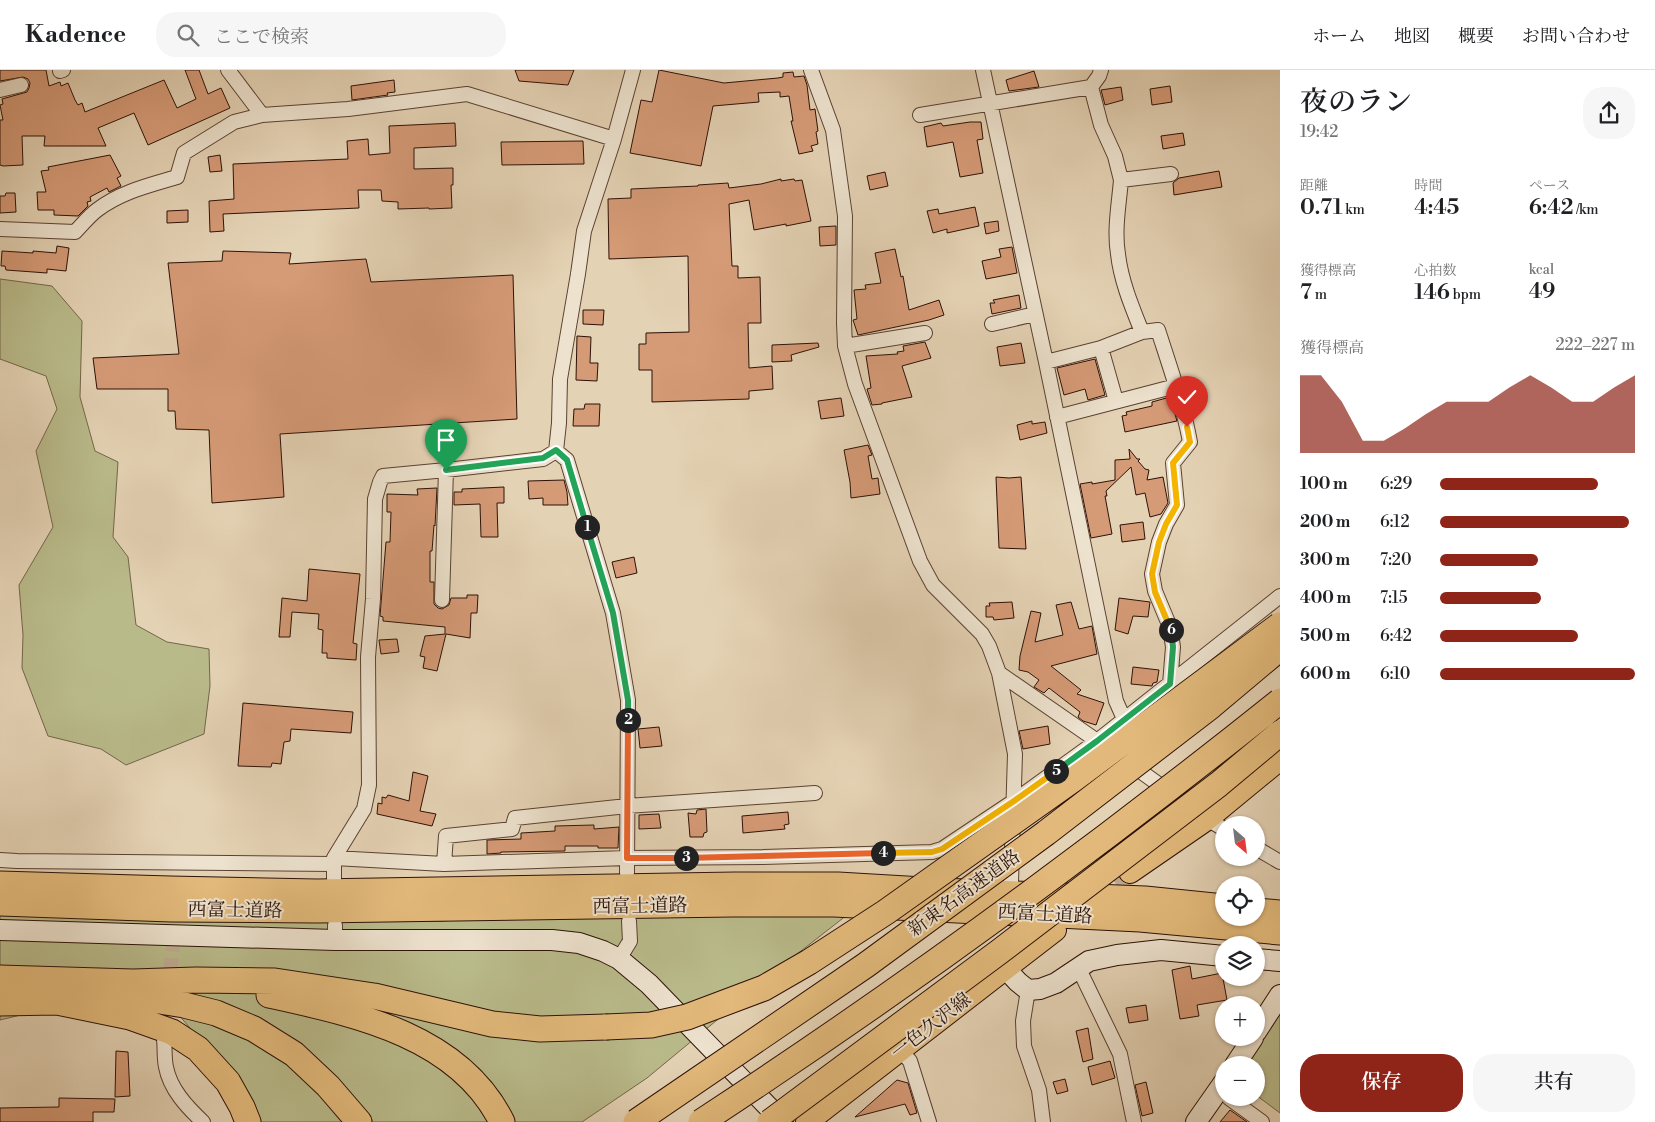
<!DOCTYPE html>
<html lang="ja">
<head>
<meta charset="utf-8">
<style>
	:root { --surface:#fff; --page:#f6f6f6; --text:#202124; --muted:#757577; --line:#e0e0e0; --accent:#8f2418 }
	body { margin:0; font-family:"Libre Bodoni","Noto Serif JP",serif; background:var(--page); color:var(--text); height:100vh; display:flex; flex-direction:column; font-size:19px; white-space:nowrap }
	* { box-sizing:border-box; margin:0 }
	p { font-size:16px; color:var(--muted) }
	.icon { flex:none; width:28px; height:28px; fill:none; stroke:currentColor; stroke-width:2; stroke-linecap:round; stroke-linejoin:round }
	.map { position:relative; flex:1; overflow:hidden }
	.drawer { display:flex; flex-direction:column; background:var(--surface); width:375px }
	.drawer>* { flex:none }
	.needle { width:32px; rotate:152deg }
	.controls { position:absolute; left:1215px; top:746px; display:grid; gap:10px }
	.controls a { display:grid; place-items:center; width:50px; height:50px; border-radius:50%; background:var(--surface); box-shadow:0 1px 4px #0004; font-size:25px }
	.pin { position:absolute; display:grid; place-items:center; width:42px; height:42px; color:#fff; margin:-51px -21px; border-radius:50% 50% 50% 0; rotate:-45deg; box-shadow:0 0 5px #0007 }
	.pin .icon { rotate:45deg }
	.km { position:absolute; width:25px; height:25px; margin:-12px; border-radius:50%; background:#222; color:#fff; font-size:14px; line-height:25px; text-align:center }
	.round { display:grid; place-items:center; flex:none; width:52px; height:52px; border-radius:20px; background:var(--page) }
	.summary { display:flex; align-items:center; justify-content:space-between; height:85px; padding:0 20px }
	h1 { font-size:28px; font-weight:600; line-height:38px }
	.stats { display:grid; grid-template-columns:repeat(3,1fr); gap:8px; height:85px; padding:5px 20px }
	.stats div { display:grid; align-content:center }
	.stats b { font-size:21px; font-weight:600 }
	.stats small { font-size:14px; font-weight:400 }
	.stats p { font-size:14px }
	.chart { height:140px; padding:10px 20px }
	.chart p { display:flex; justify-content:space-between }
	.chart svg { width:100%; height:90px; margin-top:5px; fill:var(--accent); opacity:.7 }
	.primary-button { display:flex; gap:10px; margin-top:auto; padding:10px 20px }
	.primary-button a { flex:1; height:58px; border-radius:20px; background:var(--accent); color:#fff; font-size:20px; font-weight:600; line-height:58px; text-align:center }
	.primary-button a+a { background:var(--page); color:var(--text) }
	ul { padding:0 20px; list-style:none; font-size:16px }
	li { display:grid; grid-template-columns:80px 60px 1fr; align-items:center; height:38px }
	li i { height:12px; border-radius:6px; background:var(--accent) }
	header { display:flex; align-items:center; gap:30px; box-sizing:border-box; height:70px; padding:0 25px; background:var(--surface); border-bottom:1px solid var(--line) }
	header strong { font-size:24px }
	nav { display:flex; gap:28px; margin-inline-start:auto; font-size:18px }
	.search { width:350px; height:45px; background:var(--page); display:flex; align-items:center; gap:12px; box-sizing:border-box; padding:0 18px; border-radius:20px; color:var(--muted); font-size:19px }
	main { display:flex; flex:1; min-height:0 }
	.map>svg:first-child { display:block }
	.green { fill:#b9ba8a; stroke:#736648 }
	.building { fill:#d59a76; stroke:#2d1107 }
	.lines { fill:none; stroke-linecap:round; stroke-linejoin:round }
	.street-tunnel { stroke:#bfab91; stroke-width:14; stroke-dasharray:14 7; stroke-linecap:butt }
	.primary-tunnel { stroke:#bfab91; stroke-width:22; stroke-dasharray:22 11; stroke-linecap:butt }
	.street-casing { stroke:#5b4132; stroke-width:16 }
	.secondary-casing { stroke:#2d1107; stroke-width:22 }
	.primary-casing { stroke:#2d1107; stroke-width:24 }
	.highway-casing { stroke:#2d1107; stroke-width:27 }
	.street { stroke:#ede2ce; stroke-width:14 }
	.secondary { stroke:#ede2ce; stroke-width:20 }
	.primary { stroke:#e2b97a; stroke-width:22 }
	.highway { stroke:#e2b97a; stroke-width:25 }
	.highway-bridge-casing { stroke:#2d1107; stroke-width:27; stroke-linecap:butt }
	.highway-bridge { stroke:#e2b97a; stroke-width:25 }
	.split-1-casing { stroke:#fff; stroke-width:10 }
	.split-2-casing { stroke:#fff; stroke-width:10 }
	.split-3-casing { stroke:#fff; stroke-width:10 }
	.split-4-casing { stroke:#fff; stroke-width:10 }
	.split-5-casing { stroke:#fff; stroke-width:10 }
	.split-6-casing { stroke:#fff; stroke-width:10 }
	.split-7-casing { stroke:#fff; stroke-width:10 }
	.split-1 { stroke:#22a559; stroke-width:6 }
	.split-2 { stroke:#22a559; stroke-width:6 }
	.split-3 { stroke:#f0652b; stroke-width:6 }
	.split-4 { stroke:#f0652b; stroke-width:6 }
	.split-5 { stroke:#f5b400; stroke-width:6 }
	.split-6 { stroke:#22a559; stroke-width:6 }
	.split-7 { stroke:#f5b400; stroke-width:6 }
	.labels { text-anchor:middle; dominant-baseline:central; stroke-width:4; stroke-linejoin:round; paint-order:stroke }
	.street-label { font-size:19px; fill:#2d1107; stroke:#ede2ce }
</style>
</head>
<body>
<header>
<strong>Kadence</strong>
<div class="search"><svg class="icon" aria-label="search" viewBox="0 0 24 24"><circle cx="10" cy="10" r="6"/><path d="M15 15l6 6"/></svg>ここで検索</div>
<nav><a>ホーム</a><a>地図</a><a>概要</a><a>お問い合わせ</a></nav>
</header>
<main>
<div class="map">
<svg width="1280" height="1052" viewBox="0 0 1280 1052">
	<rect width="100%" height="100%" fill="#e4d2b4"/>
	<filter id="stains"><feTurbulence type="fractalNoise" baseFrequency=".004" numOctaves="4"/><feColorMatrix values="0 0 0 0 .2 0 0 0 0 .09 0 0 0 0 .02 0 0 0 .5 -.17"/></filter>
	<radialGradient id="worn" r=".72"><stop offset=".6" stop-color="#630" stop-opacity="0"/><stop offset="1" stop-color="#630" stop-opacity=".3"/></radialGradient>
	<path class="green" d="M0 209 52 216 82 251 80 327 95 381 118 392 113 467 128 487 136 555 167 572 209 579 210 616 204 664 126 695 101 679 48 666 22 598 23 565 19 515 53 457 36 381 57 339 46 306 0 289Z
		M0 843 289 850 441 851 512 846 847 845 792 888 647 1008 582 1052H247L234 1009 171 936 41 940 0 950Z
		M1280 940V1043L1256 1025V995H1246Z"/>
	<path class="building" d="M0 0H46L49 16 60 12 61 16 68 13 75 30 78 35 82 33 85 42 164 10 177 38 196 29 185 0H199L208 24 221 18 230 38 148 75 134 43 98 58 106 76H44L45 66H22L23 95 3 96 0 95V50H3L0 35 3 34 2 29 27 22 29 18 30 13 28 9 23 7 0 11Z
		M515 0H574L568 15 519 11Z
		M659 0 724 13 778 8 783 7V3L793 2 794 7 804 6 807 15 810 40 815 39 818 61 816 62 818 74 811 76 813 81 799 84 791 51H793L789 26 780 27V22L758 23 759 32 713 36 701 96 630 83 641 30 652 32Z
		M1034 1 1039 17 1009 21 1006 10Z
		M394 10 395 22 387 23 388 25 352 30 351 16Z
		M1170 16 1172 32 1152 35 1150 19Z
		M1121 17 1123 30 1105 35 1101 20Z
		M970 52H981L983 69 977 70 983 103 960 107 953 72 927 77 924 57 941 53 943 56Z
		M455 53 456 76 414 78V99L453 98V115H451L452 138 429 139V138L398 139V132L382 131 381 120H358L359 138 223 144 224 161 210 162 209 131 234 129 233 94 348 89 347 71 368 69 369 85 390 83 389 56Z
		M1183 63 1185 75 1163 79 1161 66Z
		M583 71 584 94 502 95 501 72Z
		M110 85 121 106 117 108 121 116 109 122 107 118 90 127 91 131 87 132 88 136 78 146 54 145V140H38L37 122H46L41 101 49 100 48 97Z
		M220 85 222 101 210 102 208 87Z
		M1219 101 1222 117 1174 125 1173 113 1179 108Z
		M885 102 888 116 870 120 867 106Z
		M781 109V111L794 109 795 111 802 110 811 151 786 156V154L754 160 749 130 729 134 732 196H738V208L760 207 761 253H748L749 298 772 296 773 319 749 321V329L652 332V300H639V274H646V263L689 262 688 186 609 189 608 129 631 128V119L698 116V115L728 113 729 118 761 114Z
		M6 123H15L16 142 0 143V126H5Z
		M975 137 979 156 947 163V159L933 163 927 141 938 139 939 144Z
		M188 140V152L167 153V141Z
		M998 151 999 161 986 164 984 153Z
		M836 156V175L820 176 819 157Z
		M57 176 69 178 66 201 47 199V203L6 200 5 196H1L2 181 33 183V181L56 183Z
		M1012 177 1017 203 986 209 982 191 1001 187 999 179Z
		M895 179 901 207 903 206 909 240 939 230 944 245 929 250 858 265 853 250 857 249 854 220 866 219 865 215 881 213 875 183Z
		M223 181 291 183 289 194 366 189 371 212 513 205 517 349 280 364 284 427 212 433 209 360 176 359 175 341H168V319H97L93 288 179 284 168 193 222 191Z
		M1019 225 1021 238 992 244 990 233H995L993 230Z
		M583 240H604L603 255 583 254Z
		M577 266 591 267 590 293H598L597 311 576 310Z
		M925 272 931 288 902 296 912 327 882 333V334L872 335 867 319 871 318 866 286 898 284 897 282 904 281 903 276Z
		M818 273 819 277 791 285 792 291 772 292V275Z
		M1021 273 1025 293 1000 296 997 277Z
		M1095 289 1105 325 1088 330 1085 319 1064 325 1057 298Z
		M1170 327 1177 351 1125 362 1122 346 1127 345 1126 342 1152 336V332Z
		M841 328 844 346 821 349 818 331Z
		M585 334H600L599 356H573L574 339H584Z
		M1032 351V354L1045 352 1047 363 1020 370 1017 355Z
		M868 375 872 385 868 386 872 409 878 408 880 424 851 428 850 412 844 380Z
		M1129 379 1137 389H1140L1138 391 1145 399 1149 400 1147 410 1163 407 1168 433 1161 444 1150 447 1145 423 1136 425 1131 397 1106 421 1107 426H1105L1112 464 1091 468 1080 414 1092 412V414L1115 410V390L1130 389Z
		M996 407 1009 408 1021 407 1026 479 999 478Z
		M564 410 567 422 568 435H543V428L529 429 528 411Z
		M504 417V433H497L498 467H481L480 434 454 435V422H462V419Z
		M437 418 435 456 434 455 432 481H430V512H434V534L438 538 442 539 449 535 451 528H467V525H478L477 543H471L470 568 446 564 437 601 423 598 425 587 420 586 425 566 445 564V557L383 551V547L380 546 386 472H390L391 442H387V424L418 425 417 419Z
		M1143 452 1145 469 1122 472 1120 455Z
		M634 487 637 503 616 508 612 492Z
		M309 499 360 504 353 573 357 574 356 590 327 588V583H322L323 560 318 559 319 544 292 542 290 567H279L282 528 307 531Z
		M1119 528 1150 532 1148 547 1133 546 1128 564 1115 560Z
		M1012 532 1014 548 994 550 993 547H986V536H990L989 533Z
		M1071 532 1079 559 1092 556 1097 584 1051 596 1081 620 1077 624 1104 633 1096 655 1083 651 1078 647 1080 642 1049 618 1044 623 1034 617 1039 610 1028 602 1019 600 1020 586 1031 541 1041 543 1035 572 1063 565 1056 535Z
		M397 569 399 582 381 584 379 570Z
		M1133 597 1159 600 1157 612 1153 613 1152 616 1131 614Z
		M243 633 353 642 351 663 291 659 290 671 284 672 281 694 272 693 271 697 238 696Z
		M1048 656 1050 674 1023 679 1019 661Z
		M659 657 662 676 640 678 638 659Z
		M413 702 428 706 420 741 436 744 432 756 377 744 378 733 382 734V727L386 728 388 725 409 731Z
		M706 739 707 762 704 763 703 767H690L688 743 696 744 697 740Z
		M788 742 789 754 784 755 785 759 743 763 742 746Z
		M659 744 661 758 639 759V745Z
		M594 755V759L619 757 618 778H598V776H565V781L501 782V783L487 784V770L521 769V763L555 761V756Z
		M1190 896 1192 909 1222 903 1227 930 1197 935 1199 946 1180 949 1172 900Z
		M1146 935 1148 950 1129 953 1126 938Z
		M1088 958 1093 989 1083 992 1076 961Z
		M116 981 128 982 130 1026 115 1027Z
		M1110 991 1115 1008 1092 1015 1088 997Z
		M1065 1009 1068 1021 1057 1024 1053 1012Z
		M897 1010 908 1013 917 1043 910 1045 905 1034 855 1047Z
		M1146 1012 1153 1043 1142 1046 1135 1015Z
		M59 1028 115 1029 114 1042H93V1052H0V1038L59 1037Z
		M1230 1040 1247 1052H1220Z"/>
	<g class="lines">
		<path class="street-tunnel" d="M164 965 174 865"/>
		<path class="primary-tunnel" d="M1089 833 1130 802"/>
		<g class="street-casing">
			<path id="street" d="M228 0 262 45
				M811 0 833 60 845 146 844 253 845 276 855 314 920 491 933 515 982 564 989 576 999 603 1015 684 1011 812
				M983 0 1046 292 1116 631 1124 649
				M60 1 63 0
				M1091 17 1101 55 1115 86 1121 110 1171 104
				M0 20 21 15
				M920 45 1091 17 1099 6 1101 0
				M0 159 75 162C82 155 89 146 97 140 120 122 150 115 177 107L184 83 234 52 262 45 348 39 467 24 614 69
				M992 254 1035 244
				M1142 262 1158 260C1170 297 1183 334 1190 372L1173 393 1177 435 1166 454 1159 472 1152 504 1155 521 1170 557 1173 577 1170 614
				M845 276 925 263
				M1101 278 1116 331
				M1046 292 1101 278 1142 262C1132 237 1121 211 1118 184 1114 160 1119 134 1121 110
				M1057 347 1176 316
				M556 381 567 390 613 543 628 630 627 803
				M442 530 446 400
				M999 603 1103 675
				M1129 693 1207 749 1224 759
				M1256 778 1280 792
				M334 788 444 794 627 788 763 787 932 782 942 779 1014 731 1097 671 1280 526
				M0 790 17 791 333 794
				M444 794 446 766 512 759 515 748 627 736 815 723
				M334 809V788L364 739 369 715 368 587 373 529 375 429 380 412 383 406 446 400 543 389 556 381 559 353 560 309 578 204 584 161 614 69 633 0
				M335 870V855
				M619 889 630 871 629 851
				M1078 897 1120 984 1134 1052
				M1028 920 1023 951 1024 976 1039 1020 1043 1052
				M164 969C165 978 164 988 166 997 170 1019 187 1037 203 1052
				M900 980 910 991 929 1052
				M1229 1028 1262 1052"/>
		</g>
		<g class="secondary-casing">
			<path id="secondary" d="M0 860 335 870H552L579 873 603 881 619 889 649 914 783 1052
				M1256 889 1280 891
				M1005 898 1018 912 1028 920 1040 919 1056 913 1089 891 1117 885 1161 880 1224 886
				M1256 962 1280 925
				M1235 995 1253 968
				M1196 1052 1224 1012"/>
		</g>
		<g class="primary-casing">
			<path id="primary" d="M1130 802 1207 749 1280 689
				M807 1052 1055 860"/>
		</g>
		<g class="highway-casing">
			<path id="highway" d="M0 814 170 819 317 822 735 815H838L940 821 1145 829 1224 837
				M0 833 171 839 318 840 732 834H834L1140 849 1280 862
				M1256 841 1280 843
				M0 908 133 912 196 910 275 911 374 926 492 954 540 959 606 957
				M269 925C355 944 459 965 502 1052
				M57 932 128 926 184 935 216 943 254 959 294 984 328 1016 359 1052
				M0 933 57 932 130 947 172 962 198 979 228 1012 242 1037 248 1052"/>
		</g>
		<use href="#street" class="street"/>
		<use href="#secondary" class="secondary"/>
		<use href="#primary" class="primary"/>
		<use href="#highway" class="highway"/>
		<g class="highway-bridge-casing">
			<path id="highway-bridge" d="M606 957 651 955 687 947 764 918 809 892 886 842 1075 708 1280 555
				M636 1052 866 895 1046 763 1211 636 1280 578
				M701 1052C901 921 1094 780 1280 631
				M770 1052 999 882 1219 714 1280 663"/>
		</g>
		<use href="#highway-bridge" class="highway-bridge"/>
	</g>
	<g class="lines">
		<g class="split-1-casing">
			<path id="split-1" d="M446 400 543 388 556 380 567 390 587 457"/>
		</g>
		<g class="split-2-casing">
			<path id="split-2" d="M587 457 613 543 628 630V650"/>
		</g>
		<g class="split-3-casing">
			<path id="split-3" d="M628 650 627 788H686"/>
		</g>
		<g class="split-4-casing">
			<path id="split-4" d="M686 788 883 783"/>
		</g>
		<g class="split-5-casing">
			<path id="split-5" d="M883 783 932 782 942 779 1014 731 1056 701"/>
		</g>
		<g class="split-6-casing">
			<path id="split-6" d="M1056 701 1097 671 1170 614 1173 577 1171 560"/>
		</g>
		<g class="split-7-casing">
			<path id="split-7" d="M1171 560 1155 522 1152 504 1159 472 1166 454 1177 435 1173 393 1190 372 1187 357"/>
		</g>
		<use href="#split-1" class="split-1"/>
		<use href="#split-2" class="split-2"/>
		<use href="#split-3" class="split-3"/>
		<use href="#split-4" class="split-4"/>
		<use href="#split-5" class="split-5"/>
		<use href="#split-6" class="split-6"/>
		<use href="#split-7" class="split-7"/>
	</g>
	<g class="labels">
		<g class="street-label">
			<text transform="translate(964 823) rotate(-36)">新東名高速道路</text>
			<text transform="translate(640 836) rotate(-1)">西富士道路</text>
			<text transform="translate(235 840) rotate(1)">西富士道路</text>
			<text transform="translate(1045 844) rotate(3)">西富士道路</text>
			<text transform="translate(931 956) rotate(-38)">一色久沢線</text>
		</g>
	</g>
	<rect width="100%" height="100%" filter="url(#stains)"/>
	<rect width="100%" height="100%" fill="url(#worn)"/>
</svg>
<div class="controls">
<a><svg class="needle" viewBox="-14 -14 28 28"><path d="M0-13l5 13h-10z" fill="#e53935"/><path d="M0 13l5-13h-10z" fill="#757577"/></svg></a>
<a><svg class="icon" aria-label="locate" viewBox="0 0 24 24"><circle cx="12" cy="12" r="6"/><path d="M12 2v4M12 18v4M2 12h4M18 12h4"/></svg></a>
<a><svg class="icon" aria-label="layers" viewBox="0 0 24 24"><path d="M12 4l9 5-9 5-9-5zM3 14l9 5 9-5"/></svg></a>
<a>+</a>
<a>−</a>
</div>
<div class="pin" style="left:446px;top:400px;background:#1e9e55"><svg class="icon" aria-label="arrive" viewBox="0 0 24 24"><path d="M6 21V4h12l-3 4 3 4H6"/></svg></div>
<div class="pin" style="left:1187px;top:357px;background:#d93025"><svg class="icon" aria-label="check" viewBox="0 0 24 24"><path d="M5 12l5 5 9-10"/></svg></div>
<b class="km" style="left:587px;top:457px">1</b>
<b class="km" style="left:628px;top:650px">2</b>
<b class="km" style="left:686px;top:788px">3</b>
<b class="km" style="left:883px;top:783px">4</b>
<b class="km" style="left:1056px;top:701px">5</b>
<b class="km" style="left:1171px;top:560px">6</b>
</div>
<section class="drawer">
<div class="summary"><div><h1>夜のラン</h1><p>19:42</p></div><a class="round"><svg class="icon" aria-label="share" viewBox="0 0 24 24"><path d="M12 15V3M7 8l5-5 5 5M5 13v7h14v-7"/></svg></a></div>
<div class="stats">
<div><p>距離</p><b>0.71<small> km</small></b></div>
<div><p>時間</p><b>4:45</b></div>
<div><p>ペース</p><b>6:42<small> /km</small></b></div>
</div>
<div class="stats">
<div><p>獲得標高</p><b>7<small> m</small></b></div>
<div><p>心拍数</p><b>146<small> bpm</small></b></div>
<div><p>kcal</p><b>49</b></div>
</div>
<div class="chart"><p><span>獲得標高</span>222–227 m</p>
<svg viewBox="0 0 160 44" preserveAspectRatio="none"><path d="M0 44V6L10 6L20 19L30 38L40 38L50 32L60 25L70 19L80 19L90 19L100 12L110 6L120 12L130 19L140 19L150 12L160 6V44z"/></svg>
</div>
<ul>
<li><b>100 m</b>6:29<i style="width:81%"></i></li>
<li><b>200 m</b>6:12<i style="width:97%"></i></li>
<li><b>300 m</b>7:20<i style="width:50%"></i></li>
<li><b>400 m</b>7:15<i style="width:52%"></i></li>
<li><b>500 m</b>6:42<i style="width:71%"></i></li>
<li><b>600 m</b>6:10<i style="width:100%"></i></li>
</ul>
<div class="primary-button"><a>保存</a><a>共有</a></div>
</section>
</main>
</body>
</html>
